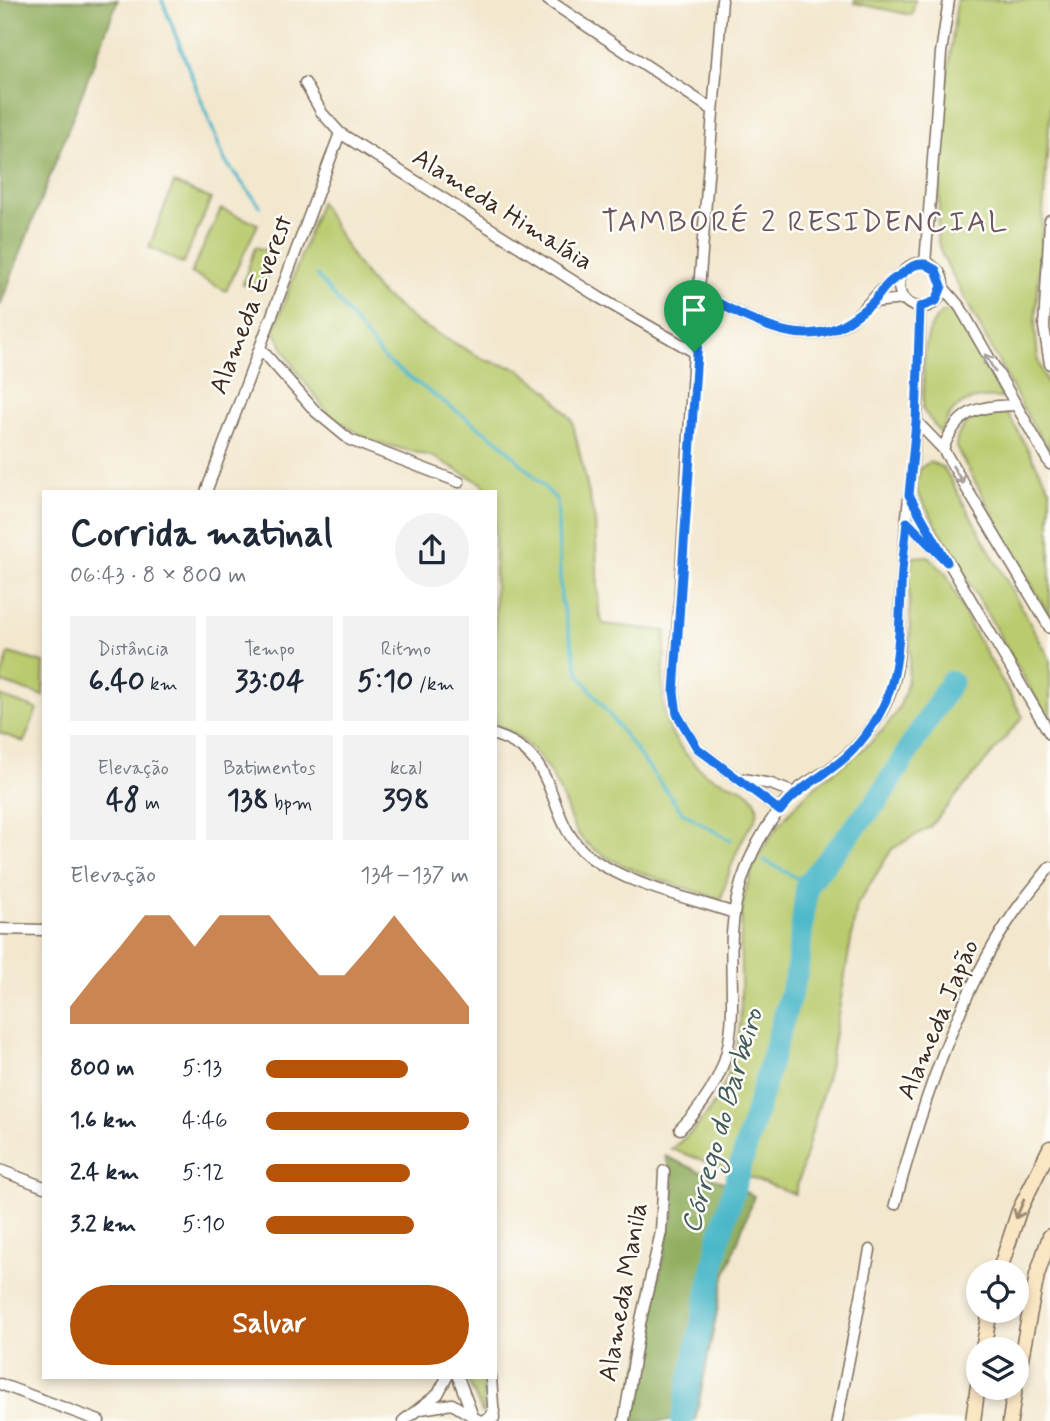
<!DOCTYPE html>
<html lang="pt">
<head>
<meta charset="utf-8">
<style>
	:root { --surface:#fff; --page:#f2f2f3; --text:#1f2937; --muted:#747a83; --accent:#b45309 }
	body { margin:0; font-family:Mynerve,sans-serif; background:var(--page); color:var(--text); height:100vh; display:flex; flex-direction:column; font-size:26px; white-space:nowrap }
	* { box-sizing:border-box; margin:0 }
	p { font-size:23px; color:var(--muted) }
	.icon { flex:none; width:38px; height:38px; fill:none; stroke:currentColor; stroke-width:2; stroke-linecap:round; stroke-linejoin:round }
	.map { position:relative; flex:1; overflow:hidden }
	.drawer { position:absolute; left:42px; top:490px; width:455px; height:889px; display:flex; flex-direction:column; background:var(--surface); border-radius:0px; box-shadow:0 4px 10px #0003 }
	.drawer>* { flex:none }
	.tools { position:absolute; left:966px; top:1260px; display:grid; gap:14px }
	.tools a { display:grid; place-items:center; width:63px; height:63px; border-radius:50%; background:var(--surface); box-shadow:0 4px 10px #0003; font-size:35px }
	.pin { position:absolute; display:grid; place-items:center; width:60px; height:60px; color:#fff; margin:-72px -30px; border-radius:50% 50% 50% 0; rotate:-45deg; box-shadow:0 0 7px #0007 }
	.pin .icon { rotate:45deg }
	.round { display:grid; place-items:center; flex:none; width:74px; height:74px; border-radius:37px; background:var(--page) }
	.head { display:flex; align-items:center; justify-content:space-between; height:119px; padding:0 28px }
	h1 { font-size:38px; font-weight:700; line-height:52px }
	.metrics { display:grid; grid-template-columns:repeat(3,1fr); gap:10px; height:119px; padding:7px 28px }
	.metrics div { display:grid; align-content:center; border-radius:0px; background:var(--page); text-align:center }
	.metrics b { font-size:30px; font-weight:700 }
	.metrics small { font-size:19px; font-weight:400 }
	.metrics p { font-size:19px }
	.chart { height:196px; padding:14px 28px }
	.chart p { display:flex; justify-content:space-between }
	.chart svg { width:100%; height:126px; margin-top:7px; fill:var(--accent); opacity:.7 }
	.action { display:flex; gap:14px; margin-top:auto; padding:14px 28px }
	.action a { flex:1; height:80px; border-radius:42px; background:var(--accent); color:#fff; font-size:28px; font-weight:700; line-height:80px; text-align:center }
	ul { padding:0 28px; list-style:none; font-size:23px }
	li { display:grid; grid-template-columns:112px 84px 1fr; align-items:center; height:52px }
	li i { height:18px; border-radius:9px; background:var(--accent) }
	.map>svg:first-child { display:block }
	.green { fill:#b9cb6e; stroke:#7a7a46; stroke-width:2 }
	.forest { fill:#92af61; stroke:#666c40; stroke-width:2 }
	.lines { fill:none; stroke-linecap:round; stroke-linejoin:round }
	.stream { stroke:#4cb8c9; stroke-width:3.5 }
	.river { stroke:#4cb8c9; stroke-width:23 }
	.minor-casing { stroke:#7b6c5c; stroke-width:13 }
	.secondary-casing { stroke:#7b6c5c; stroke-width:17 }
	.minor { stroke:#fff; stroke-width:10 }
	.secondary { stroke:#fbe6c4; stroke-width:14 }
	.oneway { stroke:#a79f9a }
	.oneway2 { stroke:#9b8871 }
	.route-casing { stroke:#fff; stroke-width:14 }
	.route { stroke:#1a73e8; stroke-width:9 }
	.labels { text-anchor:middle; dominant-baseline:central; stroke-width:5; stroke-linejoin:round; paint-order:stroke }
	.street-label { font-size:26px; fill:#3b2a1e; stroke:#fdfcf7 }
	.water-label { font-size:28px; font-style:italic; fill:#415c5a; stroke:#fdfcf7 }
	.quarter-label { font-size:30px; letter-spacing:2px; fill:#6c5660; stroke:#fdfcf7 }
</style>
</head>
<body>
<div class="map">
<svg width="1050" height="1421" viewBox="0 0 1050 1421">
	<rect width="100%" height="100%" fill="#fdfcf7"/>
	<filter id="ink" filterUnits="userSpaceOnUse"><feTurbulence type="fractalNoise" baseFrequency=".0143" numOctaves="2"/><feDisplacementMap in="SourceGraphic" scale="14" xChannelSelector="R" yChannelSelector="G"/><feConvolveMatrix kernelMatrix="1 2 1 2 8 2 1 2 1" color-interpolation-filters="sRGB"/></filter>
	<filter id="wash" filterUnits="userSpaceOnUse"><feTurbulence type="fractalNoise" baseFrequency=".00686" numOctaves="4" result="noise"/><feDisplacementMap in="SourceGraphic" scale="28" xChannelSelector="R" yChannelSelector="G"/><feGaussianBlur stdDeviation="1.57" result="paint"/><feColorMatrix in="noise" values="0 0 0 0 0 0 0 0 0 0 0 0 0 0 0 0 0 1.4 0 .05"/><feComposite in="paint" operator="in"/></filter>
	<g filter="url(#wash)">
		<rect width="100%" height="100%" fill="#f3e7ce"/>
		<path class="green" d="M855 0H915L912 15 854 3Z
			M957 0H1050V114L1035 326 1038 361 1050 391V450L1031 423 942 255 937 238 946 88Z
			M174 183 211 199 183 264 149 247Z
			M320 202 353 258 378 291 418 323 485 360 519 369 549 392 572 420 595 521 599 612 603 624 666 631C665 659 660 690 665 717 669 736 690 761 705 773 721 785 753 784 757 806 759 816 754 822 748 830 735 851 728 875 721 899 685 888 607 866 583 840 572 829 570 816 564 802 550 766 531 740 495 724V492H486L483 484 434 457 371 441 330 416 295 369 274 331Z
			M221 209 258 224 226 291 191 273Z
			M255 247 275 253 262 291 243 284Z
			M943 312H953L1003 398C972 395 950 402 941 434L923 410C925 380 918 330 943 312Z
			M987 412 1008 414 1050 489V618L956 447C956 428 971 418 987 412Z
			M930 462 944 468 1050 659V723L916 490 920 468Z
			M928 556 947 575 972 629 1023 717 930 827 892 849 857 905 829 1068 795 1194 671 1149C723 1111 741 1059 741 997 742 955 736 910 752 871 765 838 792 806 819 783 847 760 882 740 899 707 917 673 908 608 909 570L913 557Z
			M9 653 44 663 43 696 0 682Z
			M0 696 37 709 24 742 0 733Z
			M466 1377H484L483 1414Z"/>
		<path class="forest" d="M0 0H118L0 306Z
			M665 1156 754 1196 723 1282 695 1421H631L633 1393 674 1210 673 1176Z"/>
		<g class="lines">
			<path class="stream" d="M162 0 225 161 260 206
				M317 275 385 360 500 442 557 500 561 599 579 674 682 812 731 841
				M764 860 807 884"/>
			<path class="river" d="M682 1421 719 1239 797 972 807 884 877 801 951 682"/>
		</g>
	</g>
	<g filter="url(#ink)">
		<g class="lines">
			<g class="minor-casing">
				<path id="minor" d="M548 0 713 110
					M722 0 694 352 674 692 677 714 697 748 780 811
					M305 83 322 113 340 133 600 298 694 352
					M1050 220 1044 327 1050 364
					M899 285a22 22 0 1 1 44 0a22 22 0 1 1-44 0Z
					M925 264 941 53 949 0
					M942 286 960 307 1050 464
					M701 294C746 316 802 355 851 320 870 305 881 286 902 274
					M873 302 904 299
					M260 348 316 412 350 440 459 482
					M917 422 943 449 1050 628
					M943 449C958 410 975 407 1014 405
					M206 492 340 133
					M909 495 1050 734
					M907 522 938 553
					M495 735C565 757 542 821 590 857 630 886 687 897 734 913
					M743 779 771 784 794 793
					M0 929 44 930
					M680 1129C767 1043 711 975 742 880 752 849 770 818 793 794 802 784 817 777 828 770 851 754 871 732 884 707 904 670 898 628 901 588 904 533 912 478 916 424 920 385 919 346 920 307
					M0 1170 44 1187
					M895 1204C920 1111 958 993 1014 913 1025 897 1038 882 1050 867
					M458 1377 472 1414
					M491 1377 494 1418
					M0 1384 99 1421
					M421 1409 452 1404 480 1421 489 1419 494 1411
					M403 1421 438 1394 447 1377
					M624 1421 640 1324 661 1232 664 1171
					M837 1421 870 1250"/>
			</g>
			<g class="secondary-casing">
				<path id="secondary" d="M999 1272 1019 1211 1050 1148
					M983 1349 990 1311
					M1017 1379 1037 1275 1050 1236
					M973 1421 978 1385
					M1010 1421 1015 1388"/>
			</g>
			<use href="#minor" class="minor"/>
			<use href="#secondary" class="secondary"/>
		</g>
		<defs><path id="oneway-shaft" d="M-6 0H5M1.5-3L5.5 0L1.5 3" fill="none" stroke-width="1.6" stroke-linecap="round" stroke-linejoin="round" transform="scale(1.75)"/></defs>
		<g class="oneway">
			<use href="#oneway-shaft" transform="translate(990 363) rotate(-120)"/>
			<use href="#oneway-shaft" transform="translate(958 475) rotate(59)"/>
		</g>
		<use class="oneway2" href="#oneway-shaft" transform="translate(1020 1209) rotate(113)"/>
	</g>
	<g class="lines" filter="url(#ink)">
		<g class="route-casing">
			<path id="route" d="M925 264 936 270 942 286 936 301 920 307 916 422 909 495 947 562 907 522C905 545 901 569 901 592 898 655 900 700 853 750 830 775 801 783 780 811L697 748 677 714 674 692 701 294C746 316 802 355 850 320 857 315 866 309 872 303 881 294 884 284 897 277 908 271 911 263 925 264Z"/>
		</g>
		<use href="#route" class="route"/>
	</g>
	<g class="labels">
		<g class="street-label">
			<text transform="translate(502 210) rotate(32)">Alameda Himaláia</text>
			<text transform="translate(252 305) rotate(-69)">Alameda Everest</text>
			<text transform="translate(939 1020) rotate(-67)">Alameda Japão</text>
			<text transform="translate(624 1292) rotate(-80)">Alameda Manila</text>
		</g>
		<g class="water-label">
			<text transform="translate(723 1121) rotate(-74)">Córrego do Barbeiro</text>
		</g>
		<g class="quarter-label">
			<text x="805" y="222">TAMBORÉ 2 RESIDENCIAL</text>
		</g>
	</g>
</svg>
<div class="tools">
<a><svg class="icon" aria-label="locate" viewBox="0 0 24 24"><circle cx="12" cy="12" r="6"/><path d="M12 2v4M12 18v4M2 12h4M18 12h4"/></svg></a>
<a><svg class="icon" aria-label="layers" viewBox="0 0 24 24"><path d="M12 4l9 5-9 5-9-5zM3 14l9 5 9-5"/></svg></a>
</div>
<div class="pin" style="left:694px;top:352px;background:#1e9e55"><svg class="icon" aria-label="arrive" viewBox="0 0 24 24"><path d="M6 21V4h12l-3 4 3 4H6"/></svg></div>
<section class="drawer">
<div class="head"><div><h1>Corrida matinal</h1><p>06:43 · 8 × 800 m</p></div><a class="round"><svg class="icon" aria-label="share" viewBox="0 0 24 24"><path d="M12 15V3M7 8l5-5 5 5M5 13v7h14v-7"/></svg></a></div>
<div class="metrics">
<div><p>Distância</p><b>6.40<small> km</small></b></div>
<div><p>Tempo</p><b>33:04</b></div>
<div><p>Ritmo</p><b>5:10<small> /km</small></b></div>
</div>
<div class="metrics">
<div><p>Elevação</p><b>48<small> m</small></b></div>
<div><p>Batimentos</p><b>138<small> bpm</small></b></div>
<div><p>kcal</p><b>398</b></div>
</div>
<div class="chart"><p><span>Elevação</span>134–137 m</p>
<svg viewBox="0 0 160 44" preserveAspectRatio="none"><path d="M0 44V38L10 27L20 17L30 6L40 6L50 17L60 6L70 6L80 6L90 17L100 27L110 27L120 17L130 6L140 17L150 27L160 38V44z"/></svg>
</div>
<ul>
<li><b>800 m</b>5:13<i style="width:70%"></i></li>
<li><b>1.6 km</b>4:46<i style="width:100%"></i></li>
<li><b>2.4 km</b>5:12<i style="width:71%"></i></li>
<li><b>3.2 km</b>5:10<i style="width:73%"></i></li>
</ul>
<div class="action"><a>Salvar</a></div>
</section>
</div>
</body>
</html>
